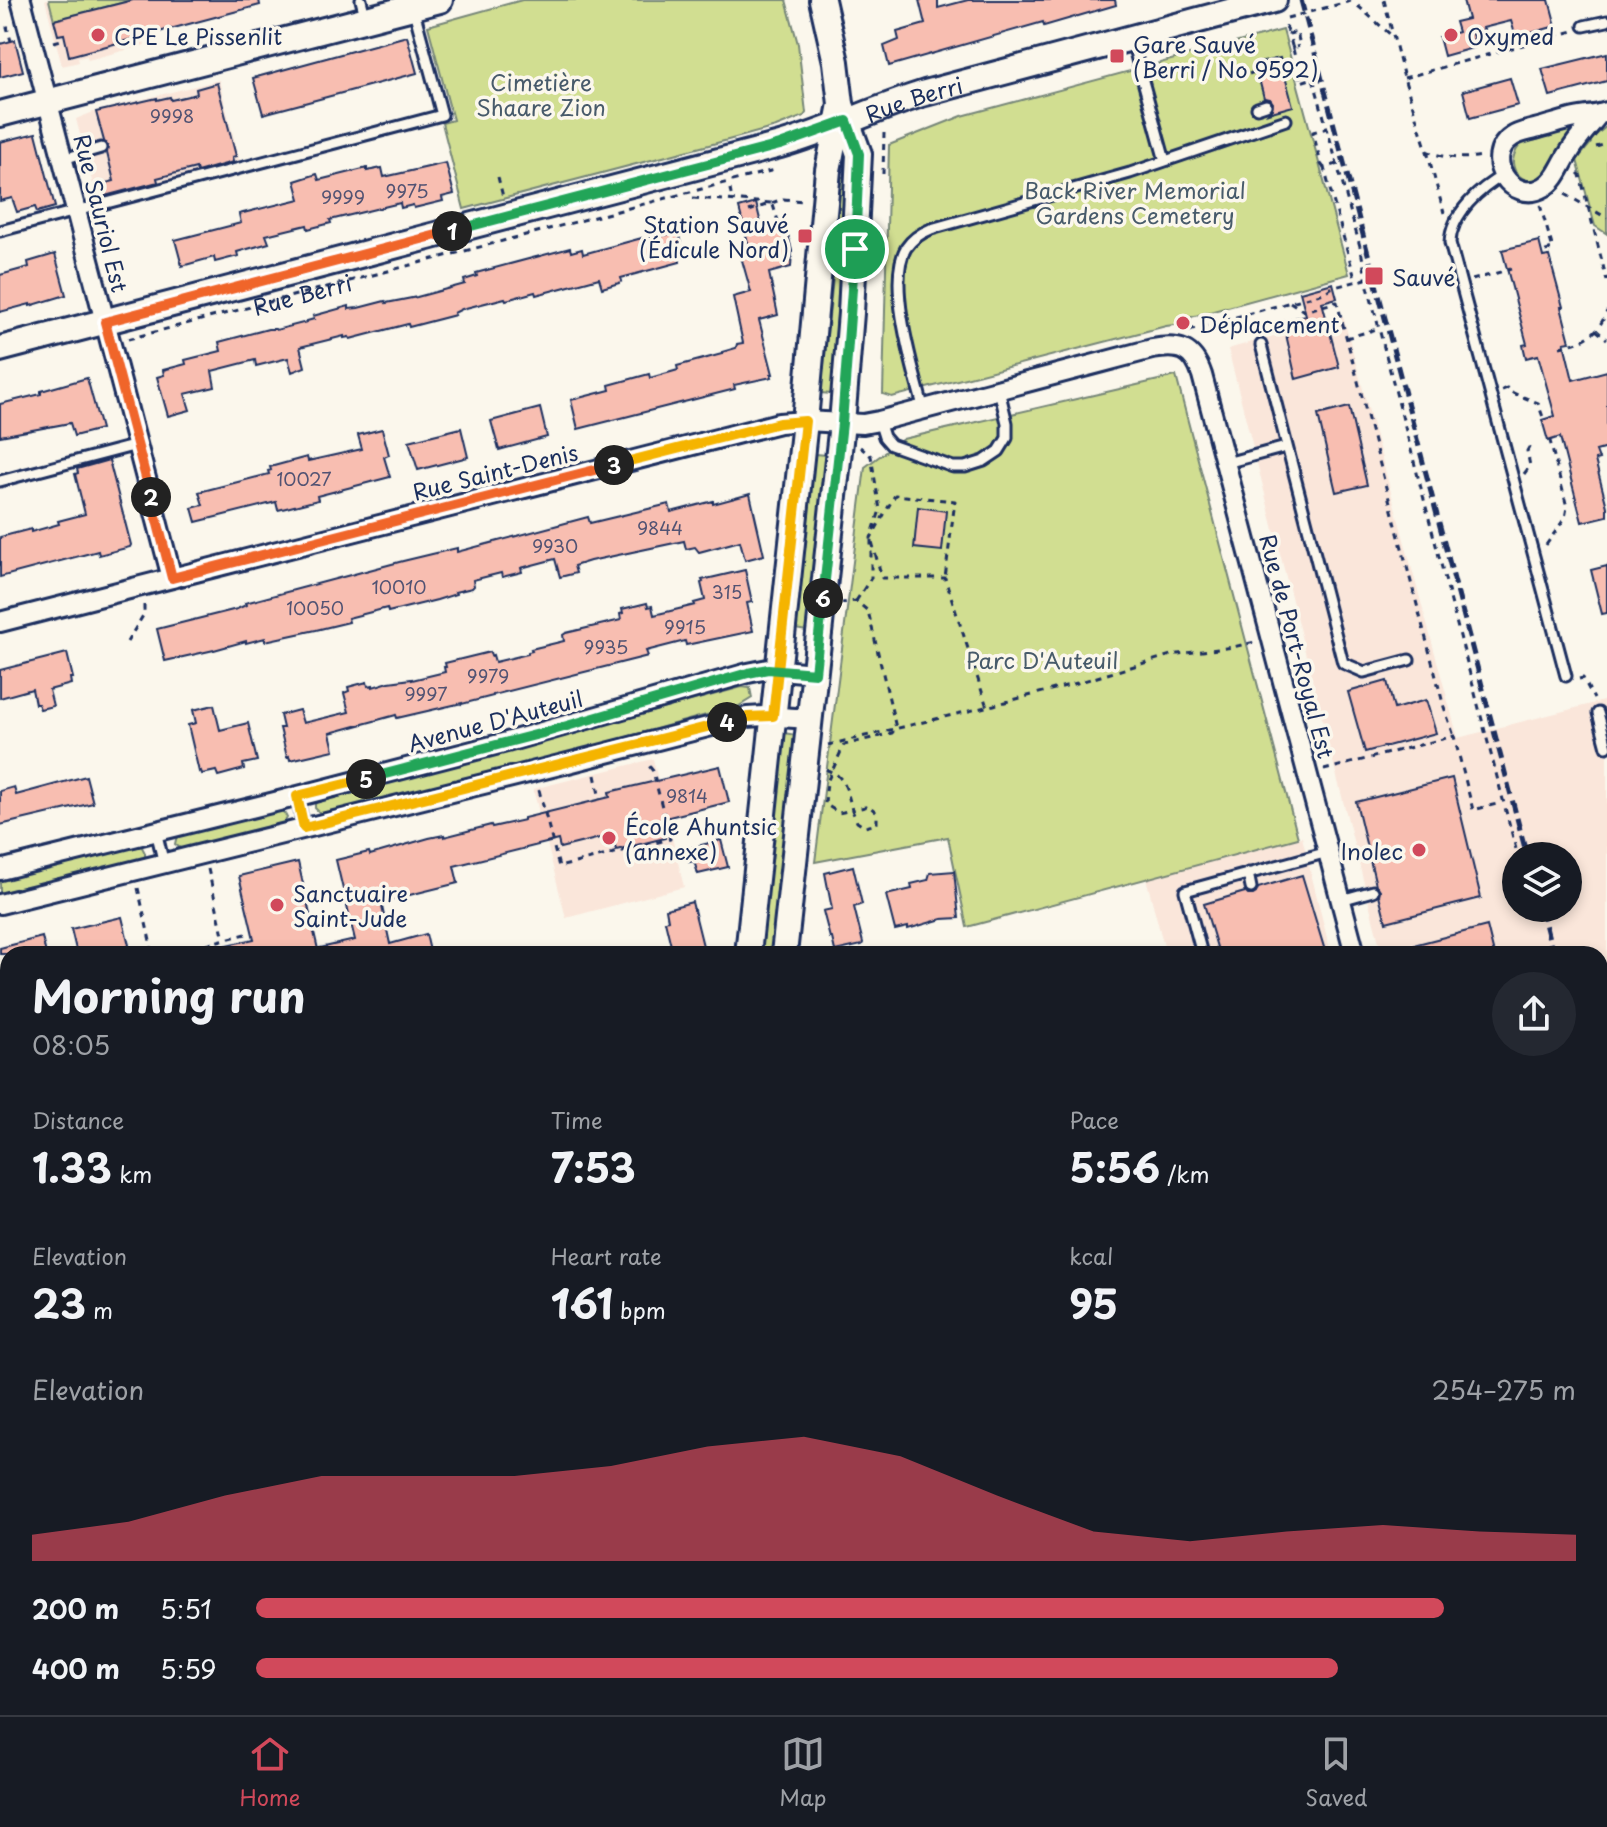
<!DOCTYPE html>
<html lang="en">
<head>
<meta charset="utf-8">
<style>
	:root { --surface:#171b24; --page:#242831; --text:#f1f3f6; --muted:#9ea1a6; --line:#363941; --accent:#d1495b }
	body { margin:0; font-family:"Playpen Sans",sans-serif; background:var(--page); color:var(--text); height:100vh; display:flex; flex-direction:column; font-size:30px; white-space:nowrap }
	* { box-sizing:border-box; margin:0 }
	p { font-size:26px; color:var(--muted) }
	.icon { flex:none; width:44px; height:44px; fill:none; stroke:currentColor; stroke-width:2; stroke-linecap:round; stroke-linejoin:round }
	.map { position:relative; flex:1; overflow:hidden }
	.panel { position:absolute; left:0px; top:946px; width:1608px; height:770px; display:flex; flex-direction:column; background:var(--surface); border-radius:24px 24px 0 0; box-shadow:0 4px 12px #0003 }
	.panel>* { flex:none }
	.buttons { position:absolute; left:1502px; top:842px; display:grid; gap:16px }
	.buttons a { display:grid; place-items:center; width:80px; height:80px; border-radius:50%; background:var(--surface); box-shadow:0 4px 12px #0003; font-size:40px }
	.pin { position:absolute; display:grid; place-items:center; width:68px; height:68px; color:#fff; margin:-34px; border:4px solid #fff; border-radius:50%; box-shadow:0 2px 8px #0007 }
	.km { position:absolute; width:40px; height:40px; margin:-20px; border-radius:50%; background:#222; color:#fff; font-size:22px; line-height:40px; text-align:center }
	.round { display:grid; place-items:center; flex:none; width:84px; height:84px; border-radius:42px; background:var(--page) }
	.head { display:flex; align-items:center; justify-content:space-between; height:136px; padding:0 32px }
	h1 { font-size:44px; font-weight:700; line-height:60px }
	.metrics { display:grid; grid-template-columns:repeat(3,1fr); gap:12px; height:136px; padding:8px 32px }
	.metrics div { display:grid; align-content:center }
	.metrics b { font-size:40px; font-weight:700 }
	.metrics small { font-size:22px; font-weight:400 }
	.metrics p { font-size:22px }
	.chart { height:224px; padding:16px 32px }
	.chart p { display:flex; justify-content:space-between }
	.chart svg { width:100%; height:144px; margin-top:8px; fill:var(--accent); opacity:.7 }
	ul { padding:0 32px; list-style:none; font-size:26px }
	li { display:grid; grid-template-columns:128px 96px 1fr; align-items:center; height:60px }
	li i { height:20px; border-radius:10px; background:var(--accent) }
	.tabs { display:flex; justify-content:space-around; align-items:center; height:112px; border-top:2px solid var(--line); background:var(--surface); font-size:22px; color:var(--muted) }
	.tabs a { display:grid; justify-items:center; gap:4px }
	.tabs .selected { color:var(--accent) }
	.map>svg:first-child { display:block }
	.built { fill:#fae6da; fill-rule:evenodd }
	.green { fill:#d1de91; stroke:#768678; stroke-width:2 }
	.building { fill:#f8beb1; stroke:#1b2f5e; stroke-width:2 }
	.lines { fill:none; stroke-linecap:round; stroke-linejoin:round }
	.service-casing { stroke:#1b2f5e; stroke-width:15 }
	.minor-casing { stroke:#1b2f5e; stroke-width:24 }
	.secondary-casing { stroke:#1b2f5e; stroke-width:30 }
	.path { stroke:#1b2f5e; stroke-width:3; stroke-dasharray:6 6; stroke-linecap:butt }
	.service { stroke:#fbf7ec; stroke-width:9 }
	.minor { stroke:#fbf7ec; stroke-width:18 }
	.secondary { stroke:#fbf7ec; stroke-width:24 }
	.rail { stroke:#1b2f5e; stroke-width:5; stroke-dasharray:12 6; stroke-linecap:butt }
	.path-bridge { stroke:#1b2f5e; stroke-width:3; stroke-dasharray:6 6; stroke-linecap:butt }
	.split-1-casing { stroke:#fff; stroke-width:16 }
	.split-2-casing { stroke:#fff; stroke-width:16 }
	.split-3-casing { stroke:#fff; stroke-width:16 }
	.split-4-casing { stroke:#fff; stroke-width:16 }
	.split-5-casing { stroke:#fff; stroke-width:16 }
	.split-6-casing { stroke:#fff; stroke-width:16 }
	.split-7-casing { stroke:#fff; stroke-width:16 }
	.split-1 { stroke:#22a559; stroke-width:10 }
	.split-2 { stroke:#f0652b; stroke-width:10 }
	.split-3 { stroke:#f0652b; stroke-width:10 }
	.split-4 { stroke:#f5b400; stroke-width:10 }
	.split-5 { stroke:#f5b400; stroke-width:10 }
	.split-6 { stroke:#22a559; stroke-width:10 }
	.split-7 { stroke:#22a559; stroke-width:10 }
	.poi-dot { fill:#d1495b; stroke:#fbf7ec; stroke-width:3 }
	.labels { text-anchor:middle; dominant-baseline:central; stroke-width:7; stroke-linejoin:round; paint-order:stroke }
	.number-label { font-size:18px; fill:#525373 }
	.poi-label { font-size:22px; fill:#1b2f5e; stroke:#fbf7ec; text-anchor:start }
	.park-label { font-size:22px; fill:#485b6b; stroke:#fbf7ec }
	.street-label { font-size:22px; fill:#1b2f5e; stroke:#fbf7ec }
</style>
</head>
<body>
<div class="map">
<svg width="1607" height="1715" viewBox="0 0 1607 1715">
	<rect width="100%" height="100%" fill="#fbf7ec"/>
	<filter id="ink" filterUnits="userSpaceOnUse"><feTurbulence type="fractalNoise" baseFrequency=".0125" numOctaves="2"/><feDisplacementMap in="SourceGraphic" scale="16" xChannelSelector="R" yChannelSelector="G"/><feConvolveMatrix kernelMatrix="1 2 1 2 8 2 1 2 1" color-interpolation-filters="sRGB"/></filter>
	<g filter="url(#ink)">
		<path class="built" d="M45 0H133L145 45 88 60 87 56 78 58 79 62 62 66Z
			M219 80 240 162 97 200 76 119 96 111Z
			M1343 316 1458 738 1607 700V1715H948L946 1708H1600V954H1382L1228 349ZM1516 856H1568V908H1516Z
			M653 759 684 887 566 918 533 789Z
			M1302 837 1331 954H1166L1146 878Z"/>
		<path class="green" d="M49 0H133L54 20Z
			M522 0H786L798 44 806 113 804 116 776 127 728 140 464 209 442 123 453 120 428 26Z
			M1283 30 1349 274 1191 317 1190 323 1166 326 892 397 883 394 889 145 962 116Z
			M1607 126V234L1595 226 1577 160 1591 143 1590 140Z
			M1568 130H1570L1572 133C1566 145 1559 162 1550 172 1530 194 1499 170 1520 145Z
			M840 177H845L838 304 831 394 821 393 836 250Z
			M1176 376 1298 838 967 927 948 837 815 862 865 467 903 439Z
			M814 454 826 455 807 631 795 629Z
			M742 687 750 688 752 698 739 706 532 763 325 815 321 814 315 808V804L321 798 526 746Z
			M784 733 796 735 773 954H760Z
			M280 809 285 814 287 818 282 825 183 850 175 844 177 835Z
			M138 844 141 845 145 853V857L141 860 0 896V878Z"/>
		<path class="building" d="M133 0H259L260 5 69 56 64 34 58 35 54 20Z
			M919 0H938V8L968 0H1115L1116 5 1044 26 1043 22 889 66 884 46 899 40 897 32 925 24Z
			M1463 0H1549L1556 26 1516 37 1511 21 1483 28 1484 30 1472 34 1476 47 1444 56 1439 37 1458 32 1455 22 1468 19Z
			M407 36 417 73 263 114 253 78Z
			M15 40 23 71 0 77V44Z
			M1607 53V81L1550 96 1542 69Z
			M1280 58 1293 106 1268 113 1272 109 1273 103 1270 99 1264 98 1255 64Z
			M1510 78 1518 105 1470 118 1463 91Z
			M217 83 236 156 232 157 233 162 197 172 196 168 157 178 158 182 101 197 98 185 114 181 107 153 108 147 104 141 96 112 157 98V100L170 97 171 100 197 94 196 89Z
			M36 133 55 207 37 212 35 207 17 212 12 198 0 201V142Z
			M446 163 454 194 442 197 443 201 414 208 413 205 401 208 400 203 330 220 331 223 308 229 307 225 266 235 269 243 237 252 238 256 215 262 214 257 182 266 175 240 241 223 239 214 300 199 295 181 317 174 319 180 367 168V171L382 168 384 177Z
			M756 203 762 228 785 222 792 251 791 267 769 273 778 315 759 320 773 374H771L772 377 734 385 735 389 578 429 571 400 610 390 609 385 649 374 650 378 678 370 677 366 722 354V352L736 348 737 344 743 343 733 297 751 292 738 246 748 243 739 208Z
			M678 232 683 252 678 253 680 262 621 278 622 281 619 283 602 288 599 278 536 295 535 292 506 300 505 298 462 309 454 313 455 315 409 327 408 324 350 339 349 337 344 338V336L300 347 305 367 292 372 288 358 256 366 255 360 212 371 215 387 185 394 190 410 168 416 157 377 164 375 163 370 186 364 185 360 221 351 219 342 268 329H275L276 330 307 322V321L314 319 313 316 349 306V309L358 308 385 301 386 303 417 297 465 284 464 280 477 276 476 273 570 248 571 252 582 249 583 254 642 238 643 240Z
			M1539 241 1543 257 1549 256 1563 307H1561L1570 342 1564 343 1573 380 1607 371V448L1596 451 1599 459 1595 460 1607 507V516L1582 522 1560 437 1548 441 1542 420 1555 416 1538 355 1526 358 1523 345 1527 344 1502 250Z
			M55 254 66 295 30 306V304L0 312V275L29 267 28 262Z
			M1333 283 1337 298 1322 302 1339 367 1296 379 1283 321 1306 315 1300 292Z
			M87 378 101 429 74 436 70 423 0 436V404L41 394V391Z
			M1349 407 1367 485 1336 492 1318 415Z
			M540 408 547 437 499 450 491 421Z
			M461 428 468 457 418 470 409 441Z
			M382 429 389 455 384 457 390 477 317 496 318 500 278 510 276 502 196 522 192 508 203 505 199 492 269 474 268 471 271 470 270 467 307 457 308 461 362 449 358 435Z
			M109 460 131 545 130 547 99 555 98 551 0 577V537L31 529V532L59 524 58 521 85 514 75 474 78 473 77 469Z
			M750 494 764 555 745 560 740 541 699 552 695 547 686 549 684 541 590 561 574 566 576 573 560 577 555 559 521 568 522 572 502 577 501 573 473 580 474 586 472 588 455 592 456 594 437 600 388 612 387 608 348 618 349 622 316 630 265 641V638L246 643V641L214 650 165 661 157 629 237 609 246 605 245 603 403 561 457 548V552L588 517 590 523 669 504 671 512 713 501V504Z
			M918 507 946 511 942 551 914 548Z
			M1607 566V613L1602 614 1591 570Z
			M745 570 752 602 747 603 753 631 686 645 685 641 646 651 648 656 493 695V696L462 704V703L397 718 396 715 330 733 334 750 290 760 289 756 287 757 280 728H283L280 715 299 710 303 723 349 712 344 693 349 691 348 687 367 682 368 686 373 685V687L389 682 412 679V680L445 672 444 667H446L445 663 490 652 491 656 493 655 495 662 528 654V652L532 651 531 649 564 641 563 635 566 633 621 620 620 614 623 613 622 609 647 603 648 607 652 606 654 615 695 605 694 603 705 600 701 583 703 582 702 580Z
			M67 653 73 678H70L71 684 49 690 53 706 40 709 38 704H35L32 689 0 698V670Z
			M1387 681 1394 709 1426 700 1436 733 1365 752 1348 692Z
			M214 705 220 730 248 723 257 761 243 764 244 769 218 776 216 771 202 774 201 771 199 772 188 725 196 723 193 710Z
			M720 766 729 802 661 819 665 838 616 850 612 835 560 848 558 840 454 866 458 883 381 902 390 944 426 934 430 951 421 954H321L320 948 355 940 336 860 369 852 370 855 429 838 444 835V837L491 825 492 827 524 820V818L610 797 609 792Z
			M86 776 93 803 0 825V791L14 787 16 795Z
			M1452 778 1481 898 1386 922 1379 895 1380 890 1376 885 1356 802Z
			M721 840 728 867 698 874 694 861 689 862 686 849Z
			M298 862 319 954H214V948L254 939 239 876Z
			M853 866 862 904 854 907 863 943 862 945 835 951 832 938H830L823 911 832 909 825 873Z
			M954 871 959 918 942 919 908 929V927L895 930 886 895 912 889 911 884 928 880 930 873Z
			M1302 875 1326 954H1219L1204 904 1245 892 1248 895H1253L1256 893 1258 888Z
			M692 902 705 954H673L665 921 668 920 666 909Z
			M122 917 129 945 127 947 128 954H77L71 929Z
			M1487 926 1494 954H1399L1398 949Z
			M42 937 46 954H0V948Z"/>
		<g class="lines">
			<g class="service-casing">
				<path id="service" d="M361 0 365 16
					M1584 26 1607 21
					M1132 41 1165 161
					M1257 108 1266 105
					M63 159 101 148
					M1504 175C1480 188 1451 214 1450 243L1566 676
					M0 231 442 115 413 7
					M1261 345 1343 663 1364 672 1409 660
					M924 410C914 372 886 282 906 248 912 239 921 233 931 229L1130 173 1286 120
					M879 421 884 437 891 445 953 467H965L984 461 999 451 1007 438V423L999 390
					M1226 463 1286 447
					M0 481 137 445
					M1598 713 1607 747
					M297 796 304 828
					M156 831 164 864
					M1248 873 1251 888
					M1341 900 1373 891
					M1202 954 1185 891 1328 852
					M1600 1532 1607 1530
					M866 1708 867 1715
					M1474 1708 1475 1715
					M885 1715 912 1709"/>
			</g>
			<g class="minor-casing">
				<path id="minor" d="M21 0 172 578
					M1599 114C1589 127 1577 139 1569 153 1561 164 1557 180 1544 187 1512 206 1481 157 1512 137 1519 132 1528 131 1535 129 1547 126 1559 122 1571 119 1583 116 1595 116 1607 112
					M0 622 779 423 805 421 863 424 879 421 1152 349C1179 344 1193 348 1202 375L1355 954
					M0 870 283 800 507 742 748 673 768 669 815 673
					M0 904 572 762 747 717 764 716 810 719
					M0 1194 8 1192
					M0 1449 8 1447
					M0 1478 8 1476
					M1600 1671 1607 1669
					M283 1708 285 1715
					M1554 1708 1556 1715
					M1425 1715 1452 1708"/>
			</g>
			<g class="secondary-casing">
				<g id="secondary">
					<path d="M0 114 440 0"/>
					<path id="s2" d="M0 349 780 145C830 131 876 108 925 93L1274 0"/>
					<path d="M748 954 805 421 828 170 841 104 836 62 822 0"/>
					<path d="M784 954 842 423 851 313 859 154 842 107"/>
					<path d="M1600 1366 1607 1364"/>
					<path d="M913 1708 915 1715"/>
					<path d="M196 1715 224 1708"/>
				</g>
			</g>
			<g class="path">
				<path d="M1384 0 1404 78 1427 151C1445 159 1463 159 1482 156"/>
				<path d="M1358 6 1391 35"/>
				<path d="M1287 18 1355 0"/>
				<path d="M1286 26 1288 32"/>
				<path d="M9 27H7L11 41"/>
				<path d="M54 42 65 39"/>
				<path d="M1292 46 1289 34 1297 32 1300 46 1296 47"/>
				<path d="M1293 49 1301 82 1313 78 1361 250 1366 278"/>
				<path d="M1249 74 1257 71"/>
				<path d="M1404 78 1573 31"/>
				<path d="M1596 147 1607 144"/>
				<path d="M1427 151 1444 213"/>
				<path d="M1337 164 1324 168 1356 282"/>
				<path d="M1324 168 1321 164 1313 132 1327 128"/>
				<path d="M1578 173 1580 175 1607 281"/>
				<path d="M883 174 884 133"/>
				<path d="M498 177 503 197"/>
				<path d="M730 189 732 200"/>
				<path d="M1565 194 1607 218"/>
				<path d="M693 198 772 203"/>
				<path d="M773 205 779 224"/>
				<path d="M1540 205 1553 249 1542 252"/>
				<path d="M749 211 783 199 804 201"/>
				<path d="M1472 280 1511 269"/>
				<path d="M1290 302 1304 311 1337 302 1444 707 1454 736"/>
				<path d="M1189 330 1324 293 1331 288 1366 279 1517 853"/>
				<path d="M1596 330 1607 339"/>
				<path d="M1346 338 1377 329"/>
				<path id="s1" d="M128 339 778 169"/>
				<path d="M1560 347C1585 341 1597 336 1607 311"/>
				<path d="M1502 390 1507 388 1513 393 1538 403 1544 420"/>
				<path d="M860 447 871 456 880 510 871 538 895 495 955 501 945 578"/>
				<path d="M1524 474 1530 466 1527 451 1532 442"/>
				<path d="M1546 545 1565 518 1567 507 1550 441"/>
				<path d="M856 601 871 578V538L882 578H945L987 707"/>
				<path d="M127 642 144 614V605"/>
				<path d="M1579 679 1583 678 1594 699"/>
				<path d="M828 745 994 705 1077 683 1171 655 1233 647 1255 642"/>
				<path d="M826 769C830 772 835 773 838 776 847 784 849 799 852 810L869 806 877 813V824L865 827 857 822 852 810 839 813 825 804 827 782 844 745 892 733 896 728 868 611 856 601 842 603"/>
				<path d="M1324 770 1454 736 1473 810 1501 803"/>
				<path d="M595 775 600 799"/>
				<path d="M539 790 559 867 670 839 653 771 646 762"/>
				<path d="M208 869 224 939"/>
				<path d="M138 888 153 954"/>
				<path d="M194 947 246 934"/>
			</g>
			<use href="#service" class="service"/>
			<use href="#minor" class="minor"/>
			<use href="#secondary" class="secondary"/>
			<path class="rail" d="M1301 0 1527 856
				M1541 908 1553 954
				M1600 1133 1607 1160"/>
			<path class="path-bridge" d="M1292 46 1293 49"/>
		</g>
	</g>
	<g class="lines" filter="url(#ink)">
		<g class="split-1-casing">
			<path id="split-1" d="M452 231 780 145 847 121 859 154 855 249"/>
		</g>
		<g class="split-2-casing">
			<path id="split-2" d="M151 497 105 322 452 231"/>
		</g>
		<g class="split-3-casing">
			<path id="split-3" d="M151 497 172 578 614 465"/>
		</g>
		<g class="split-4-casing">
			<path id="split-4" d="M614 465 779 423 805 421 773 716 747 717 727 722"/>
		</g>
		<g class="split-5-casing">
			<path id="split-5" d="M366 779 297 796 304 828 727 722"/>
		</g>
		<g class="split-6-casing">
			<path id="split-6" d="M366 779 543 733 748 673 768 669 815 673 823 598"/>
		</g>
		<g class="split-7-casing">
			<path id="split-7" d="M823 598 842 423 855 249"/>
		</g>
		<use href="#split-1" class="split-1"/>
		<use href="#split-2" class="split-2"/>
		<use href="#split-3" class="split-3"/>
		<use href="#split-4" class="split-4"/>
		<use href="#split-5" class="split-5"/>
		<use href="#split-6" class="split-6"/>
		<use href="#split-7" class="split-7"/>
	</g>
	<g class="poi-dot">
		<circle cx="98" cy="35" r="8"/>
		<circle cx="1451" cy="35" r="8"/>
		<rect x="1109" y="48" width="16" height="16" rx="4"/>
		<rect x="797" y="228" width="16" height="16" rx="4"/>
		<rect x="1364" y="266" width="20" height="20" rx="4"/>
		<circle cx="1183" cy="323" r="8"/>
		<circle cx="609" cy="838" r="8"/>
		<circle cx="1419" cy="850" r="8"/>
		<circle cx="277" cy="905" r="8"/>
	</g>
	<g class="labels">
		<g class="number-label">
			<text x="172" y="115">9998</text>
			<text x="407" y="190">9975</text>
			<text x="343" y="196">9999</text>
			<text x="304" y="478">10027</text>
			<text x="660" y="527">9844</text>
			<text x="555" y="545">9930</text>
			<text x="399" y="586">10010</text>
			<text x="727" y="591">315</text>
			<text x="315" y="607">10050</text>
			<text x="685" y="626">9915</text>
			<text x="606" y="646">9935</text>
			<text x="488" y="675">9979</text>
			<text x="426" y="693">9997</text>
			<text x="687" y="795">9814</text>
		</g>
		<g class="poi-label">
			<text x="114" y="35">CPE Le Pissenlit</text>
			<text x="1467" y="35">Oxymed</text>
			<text x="1133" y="43">Gare Sauvé<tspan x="1133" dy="25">(Berri / No 9592)</tspan></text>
			<text x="789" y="223" text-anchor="end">Station Sauvé<tspan x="789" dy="25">(Édicule Nord)</tspan></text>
			<text x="1392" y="276">Sauvé</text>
			<text x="1199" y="323">Déplacement</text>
			<text x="625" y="825">École Ahuntsic<tspan x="625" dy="25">(annexe)</tspan></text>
			<text x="1403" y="850" text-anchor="end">Inolec</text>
			<text x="293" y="892">Sanctuaire<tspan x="293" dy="25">Saint-Jude</tspan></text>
		</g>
		<g class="park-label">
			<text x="541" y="81">Cimetière<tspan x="541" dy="25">Shaare Zion</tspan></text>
			<text x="1135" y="189">Back River Memorial<tspan x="1135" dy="25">Gardens Cemetery</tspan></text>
			<text x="1042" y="659">Parc D'Auteuil</text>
		</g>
		<g class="street-label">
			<text stroke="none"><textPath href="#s2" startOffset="948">Rue Berri</textPath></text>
			<text transform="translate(102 213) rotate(76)">Rue Sauriol Est</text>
			<text stroke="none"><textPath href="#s1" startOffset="180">Rue Berri</textPath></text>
			<text transform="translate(495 471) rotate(-14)">Rue Saint-Denis</text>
			<text transform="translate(1298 646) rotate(75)">Rue de Port-Royal Est</text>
			<text transform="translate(495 720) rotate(-15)">Avenue D'Auteuil</text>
		</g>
	</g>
</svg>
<div class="buttons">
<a><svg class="icon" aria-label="layers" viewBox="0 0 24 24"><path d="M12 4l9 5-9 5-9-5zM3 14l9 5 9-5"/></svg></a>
</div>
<div class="pin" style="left:855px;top:249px;background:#1e9e55"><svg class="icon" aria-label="arrive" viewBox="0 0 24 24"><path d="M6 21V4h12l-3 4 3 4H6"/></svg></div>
<b class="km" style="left:452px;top:231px">1</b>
<b class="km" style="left:151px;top:497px">2</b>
<b class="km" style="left:614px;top:465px">3</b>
<b class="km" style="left:727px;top:722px">4</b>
<b class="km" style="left:366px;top:779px">5</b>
<b class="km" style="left:823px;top:598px">6</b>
<section class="panel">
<div class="head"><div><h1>Morning run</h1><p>08:05</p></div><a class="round"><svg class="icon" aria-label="share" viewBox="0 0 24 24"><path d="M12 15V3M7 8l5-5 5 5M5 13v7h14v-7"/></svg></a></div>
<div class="metrics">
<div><p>Distance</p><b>1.33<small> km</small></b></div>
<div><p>Time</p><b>7:53</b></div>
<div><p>Pace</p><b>5:56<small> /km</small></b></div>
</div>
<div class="metrics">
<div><p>Elevation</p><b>23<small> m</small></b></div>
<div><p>Heart rate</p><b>161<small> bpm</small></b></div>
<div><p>kcal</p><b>95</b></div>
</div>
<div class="chart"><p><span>Elevation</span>254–275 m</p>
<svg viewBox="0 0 160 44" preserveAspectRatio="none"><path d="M0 44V36L10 32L20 24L30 18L40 18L50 18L60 15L70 9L80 6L90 12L100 24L110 35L120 38L130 35L140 33L150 35L160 36V44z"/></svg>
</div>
<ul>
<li><b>200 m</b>5:51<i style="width:90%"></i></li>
<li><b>400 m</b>5:59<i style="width:82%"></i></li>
</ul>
</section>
</div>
<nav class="tabs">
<a class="selected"><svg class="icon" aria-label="home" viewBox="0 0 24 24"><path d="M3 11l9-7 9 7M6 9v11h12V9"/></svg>Home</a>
<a><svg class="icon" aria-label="map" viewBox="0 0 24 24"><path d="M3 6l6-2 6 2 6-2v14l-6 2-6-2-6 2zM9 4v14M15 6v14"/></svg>Map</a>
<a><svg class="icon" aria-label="saved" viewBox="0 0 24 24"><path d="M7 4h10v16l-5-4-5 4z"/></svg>Saved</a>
</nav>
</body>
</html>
